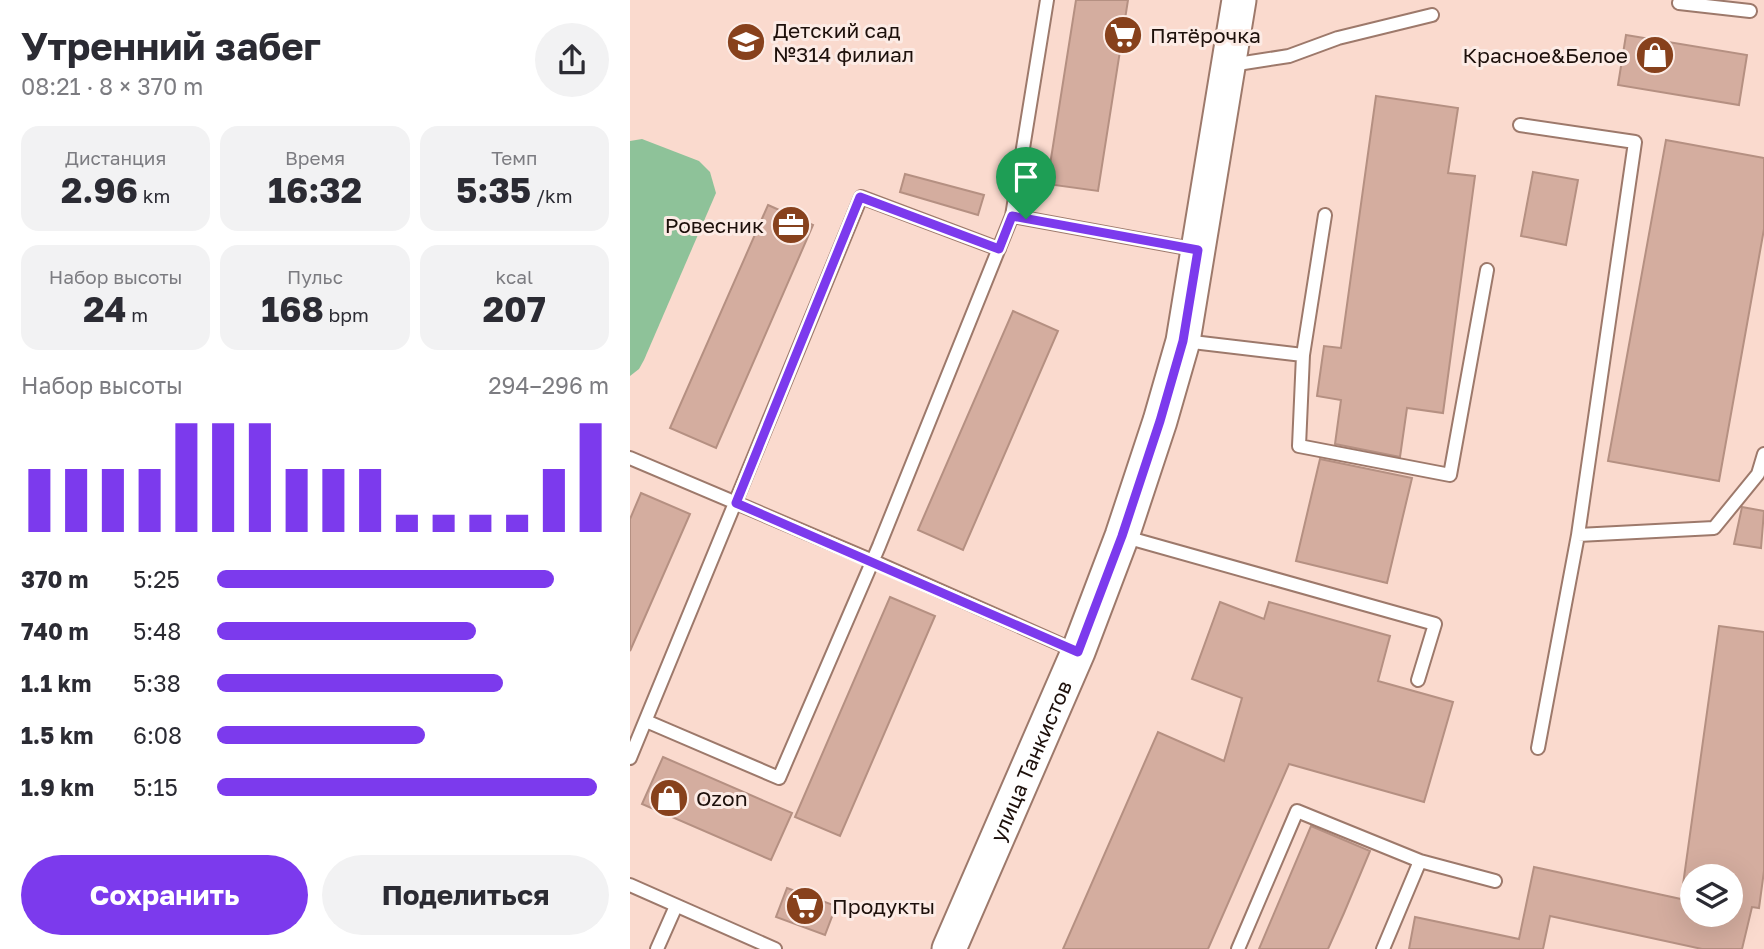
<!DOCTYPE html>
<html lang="ru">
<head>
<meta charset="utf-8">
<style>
	:root { --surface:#fff; --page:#f2f2f3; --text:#2b2b33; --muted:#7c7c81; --accent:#7c3aed }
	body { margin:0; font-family:"Golos Text",sans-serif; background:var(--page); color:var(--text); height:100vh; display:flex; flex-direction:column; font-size:26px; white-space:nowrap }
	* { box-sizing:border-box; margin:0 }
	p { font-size:23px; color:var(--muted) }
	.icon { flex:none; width:38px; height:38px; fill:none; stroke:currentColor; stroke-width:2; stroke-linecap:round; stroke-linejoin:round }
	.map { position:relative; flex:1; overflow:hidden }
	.details { display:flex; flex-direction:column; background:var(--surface); width:630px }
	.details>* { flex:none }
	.fabs { position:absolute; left:1050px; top:864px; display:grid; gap:14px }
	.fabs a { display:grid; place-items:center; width:63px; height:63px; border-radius:50%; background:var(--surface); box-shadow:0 7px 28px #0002; font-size:35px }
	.pin { position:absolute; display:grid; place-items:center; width:60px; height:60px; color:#fff; margin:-72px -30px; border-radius:50% 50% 50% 0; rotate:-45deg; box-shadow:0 0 7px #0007 }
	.pin .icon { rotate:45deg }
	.round { display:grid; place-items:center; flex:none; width:74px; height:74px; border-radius:37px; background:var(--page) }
	.overview { display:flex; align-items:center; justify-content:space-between; height:119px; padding:0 21px }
	h1 { font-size:38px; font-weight:700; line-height:52px }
	.metrics { display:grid; grid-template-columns:repeat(3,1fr); gap:10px; height:119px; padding:7px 21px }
	.metrics div { display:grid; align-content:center; border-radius:18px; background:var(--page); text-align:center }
	.metrics b { font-size:35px; font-weight:700 }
	.metrics small { font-size:19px; font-weight:400 }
	.metrics p { font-size:19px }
	.chart { height:196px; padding:14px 21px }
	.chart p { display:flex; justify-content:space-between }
	.chart svg { width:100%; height:126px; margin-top:7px; stroke:var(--accent); stroke-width:6 }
	.cta { display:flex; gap:14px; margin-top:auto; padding:14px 21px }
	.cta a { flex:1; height:80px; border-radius:42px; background:var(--accent); color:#fff; font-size:28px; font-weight:700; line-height:80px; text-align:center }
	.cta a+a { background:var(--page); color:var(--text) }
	ul { padding:0 21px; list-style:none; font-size:23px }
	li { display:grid; grid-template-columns:112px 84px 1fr; align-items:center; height:52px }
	li i { height:18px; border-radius:9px; background:var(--accent) }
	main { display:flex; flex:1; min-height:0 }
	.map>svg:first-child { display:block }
	.park { fill:#8ec299 }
	.building { fill:#d4ad9f; stroke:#b59082; stroke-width:2; fill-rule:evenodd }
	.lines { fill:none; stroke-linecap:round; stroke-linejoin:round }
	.lane-casing { stroke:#9d796b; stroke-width:16 }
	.secondary-casing { stroke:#9d796b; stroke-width:37 }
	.lane { stroke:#fff; stroke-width:12 }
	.secondary { stroke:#fff; stroke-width:33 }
	.route-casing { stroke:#fff; stroke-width:14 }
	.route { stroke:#7c3aed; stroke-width:9 }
	.labels { text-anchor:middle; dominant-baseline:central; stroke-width:6; stroke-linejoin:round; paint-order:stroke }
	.poi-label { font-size:21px; fill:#1d100b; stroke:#fcebe5; text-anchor:start }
	.street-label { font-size:21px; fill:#1d100b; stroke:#fcebe5 }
</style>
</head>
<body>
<main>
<section class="details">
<div class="overview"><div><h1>Утренний забег</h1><p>08:21 · 8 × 370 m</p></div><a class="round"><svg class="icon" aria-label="share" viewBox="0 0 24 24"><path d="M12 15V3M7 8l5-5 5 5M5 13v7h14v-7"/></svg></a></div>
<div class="metrics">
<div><p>Дистанция</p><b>2.96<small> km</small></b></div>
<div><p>Время</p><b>16:32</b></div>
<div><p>Темп</p><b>5:35<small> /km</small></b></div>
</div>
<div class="metrics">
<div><p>Набор высоты</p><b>24<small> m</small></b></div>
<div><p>Пульс</p><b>168<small> bpm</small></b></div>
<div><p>kcal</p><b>207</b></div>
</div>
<div class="chart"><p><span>Набор высоты</span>294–296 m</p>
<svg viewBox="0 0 160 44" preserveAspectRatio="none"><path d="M5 44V22M15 44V22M25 44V22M35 44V22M45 44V6M55 44V6M65 44V6M75 44V22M85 44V22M95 44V22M105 44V38M115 44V38M125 44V38M135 44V38M145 44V22M155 44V6"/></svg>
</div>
<ul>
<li><b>370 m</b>5:25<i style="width:86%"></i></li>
<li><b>740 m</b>5:48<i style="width:66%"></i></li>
<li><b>1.1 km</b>5:38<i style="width:73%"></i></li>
<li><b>1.5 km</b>6:08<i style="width:53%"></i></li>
<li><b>1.9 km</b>5:15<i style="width:97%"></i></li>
</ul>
<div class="cta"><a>Сохранить</a><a>Поделиться</a></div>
</section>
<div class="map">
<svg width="1134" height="949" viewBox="0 0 1134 949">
	<rect width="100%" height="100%" fill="#fadace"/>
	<path class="park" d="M12 139 69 161 80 172 86 193 14 360 9 369 0 376V141Z"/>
	<path class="building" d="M446 0H498L468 191 417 184Z
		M996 35 1117 55 1109 105 988 85Z
		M746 96 828 108 818 173 845 176 813 413 777 408 770 457 705 444 711 400 687 396 694 346 711 348Z
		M1036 140 1134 158V229L1089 481 978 461Z
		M903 172 948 180 936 245 891 236Z
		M275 174 354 195 348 215 270 192Z
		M138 205 183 225 86 448 40 428Z
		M383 311 428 331 333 550 288 530Z
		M690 459 782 478 757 583 666 561Z
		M11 493 60 514 0 651V519Z
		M1112 507 1134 511 1131 548 1104 544Z
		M260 597 305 616 210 836 165 817Z
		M590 602 634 619 639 602 760 636 748 681 823 702 794 802 659 764 578 949H433L528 732 594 761 612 698 562 679Z
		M1089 626 1134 632V871L1129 908 1122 907 1112 949H1072L920 916 913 949H779L785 917 889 939 904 867 1051 899ZM1062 877H1101V915H1062Z
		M33 757 162 813 141 860 12 804Z
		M681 826 740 851 714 913 698 949H629Z
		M157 888 206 906 195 935 146 917Z"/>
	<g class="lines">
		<g class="lane-casing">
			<path id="lane" d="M1050 0 1049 3 1120 11
				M601 65 659 56 708 38 802 15
				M890 125 1005 142 948 535
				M382 216 568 250
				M554 341 673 355 695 215
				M673 355 669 446 820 475 857 270
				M0 458 243 561 448 652
				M492 536 805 624 788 680
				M16 721 149 778 249 546 382 216 417 0
				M908 748 948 535 1084 528 1128 474 1134 454
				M0 758 231 197 369 249
				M0 885 145 949
				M27 949 46 906
				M608 949 667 811 790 861
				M753 949 790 861 865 881"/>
		</g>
		<g class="secondary-casing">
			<g id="secondary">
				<path id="s1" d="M319 949 448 652 492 536 530 421 553 341 609 0"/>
			</g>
		</g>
		<use href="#lane" class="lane"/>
		<use href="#secondary" class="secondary"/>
	</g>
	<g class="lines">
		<g class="route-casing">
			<path id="route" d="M230 197 369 249 382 216 568 250 553 341 530 421 492 536 448 652 106 503Z"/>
		</g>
		<use href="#route" class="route"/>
	</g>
	<defs>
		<g id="supermarket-disc" transform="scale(2.0125)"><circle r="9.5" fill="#87411c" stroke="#fcebe5"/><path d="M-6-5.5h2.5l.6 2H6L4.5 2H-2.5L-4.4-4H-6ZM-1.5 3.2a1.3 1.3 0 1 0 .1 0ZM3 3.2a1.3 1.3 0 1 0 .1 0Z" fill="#fff"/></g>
		<g id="school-disc" transform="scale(2.0125)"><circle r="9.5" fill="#87411c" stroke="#fcebe5"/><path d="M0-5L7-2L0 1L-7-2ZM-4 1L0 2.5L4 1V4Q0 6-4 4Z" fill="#fff"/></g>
		<g id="shop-disc" transform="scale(2.0125)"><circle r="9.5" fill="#87411c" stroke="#fcebe5"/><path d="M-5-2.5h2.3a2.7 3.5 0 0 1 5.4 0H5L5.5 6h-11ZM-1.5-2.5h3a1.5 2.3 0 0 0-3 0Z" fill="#fff"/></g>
		<g id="office-disc" transform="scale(2.0125)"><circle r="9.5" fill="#87411c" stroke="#fcebe5"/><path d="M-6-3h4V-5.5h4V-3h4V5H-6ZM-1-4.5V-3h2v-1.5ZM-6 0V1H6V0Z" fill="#fff"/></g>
	</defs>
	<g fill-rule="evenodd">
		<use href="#supermarket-disc" x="493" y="35"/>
		<use href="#school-disc" x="116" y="42"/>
		<use href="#shop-disc" x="1025" y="55"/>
		<use href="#office-disc" x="161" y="225"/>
		<use href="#shop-disc" x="39" y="798"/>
		<use href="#supermarket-disc" x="175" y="906"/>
	</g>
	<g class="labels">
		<g class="poi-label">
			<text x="143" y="30">Детский сад<tspan x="143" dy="24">№314 филиал</tspan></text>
			<text x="520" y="35">Пятёрочка</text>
			<text x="998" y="55" text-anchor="end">Красное&amp;Белое</text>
			<text x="134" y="225" text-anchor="end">Ровесник</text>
			<text x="66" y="798">Ozon</text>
			<text x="202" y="906">Продукты</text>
		</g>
		<g class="street-label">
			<text stroke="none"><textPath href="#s1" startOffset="205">улица Танкистов</textPath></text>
		</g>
	</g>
</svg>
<div class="fabs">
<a><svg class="icon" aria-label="layers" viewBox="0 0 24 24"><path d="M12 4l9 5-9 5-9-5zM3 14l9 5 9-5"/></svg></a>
</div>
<div class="pin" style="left:396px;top:219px;background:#1e9e55"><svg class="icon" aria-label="arrive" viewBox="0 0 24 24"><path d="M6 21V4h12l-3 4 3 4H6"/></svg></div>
</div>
</main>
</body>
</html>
